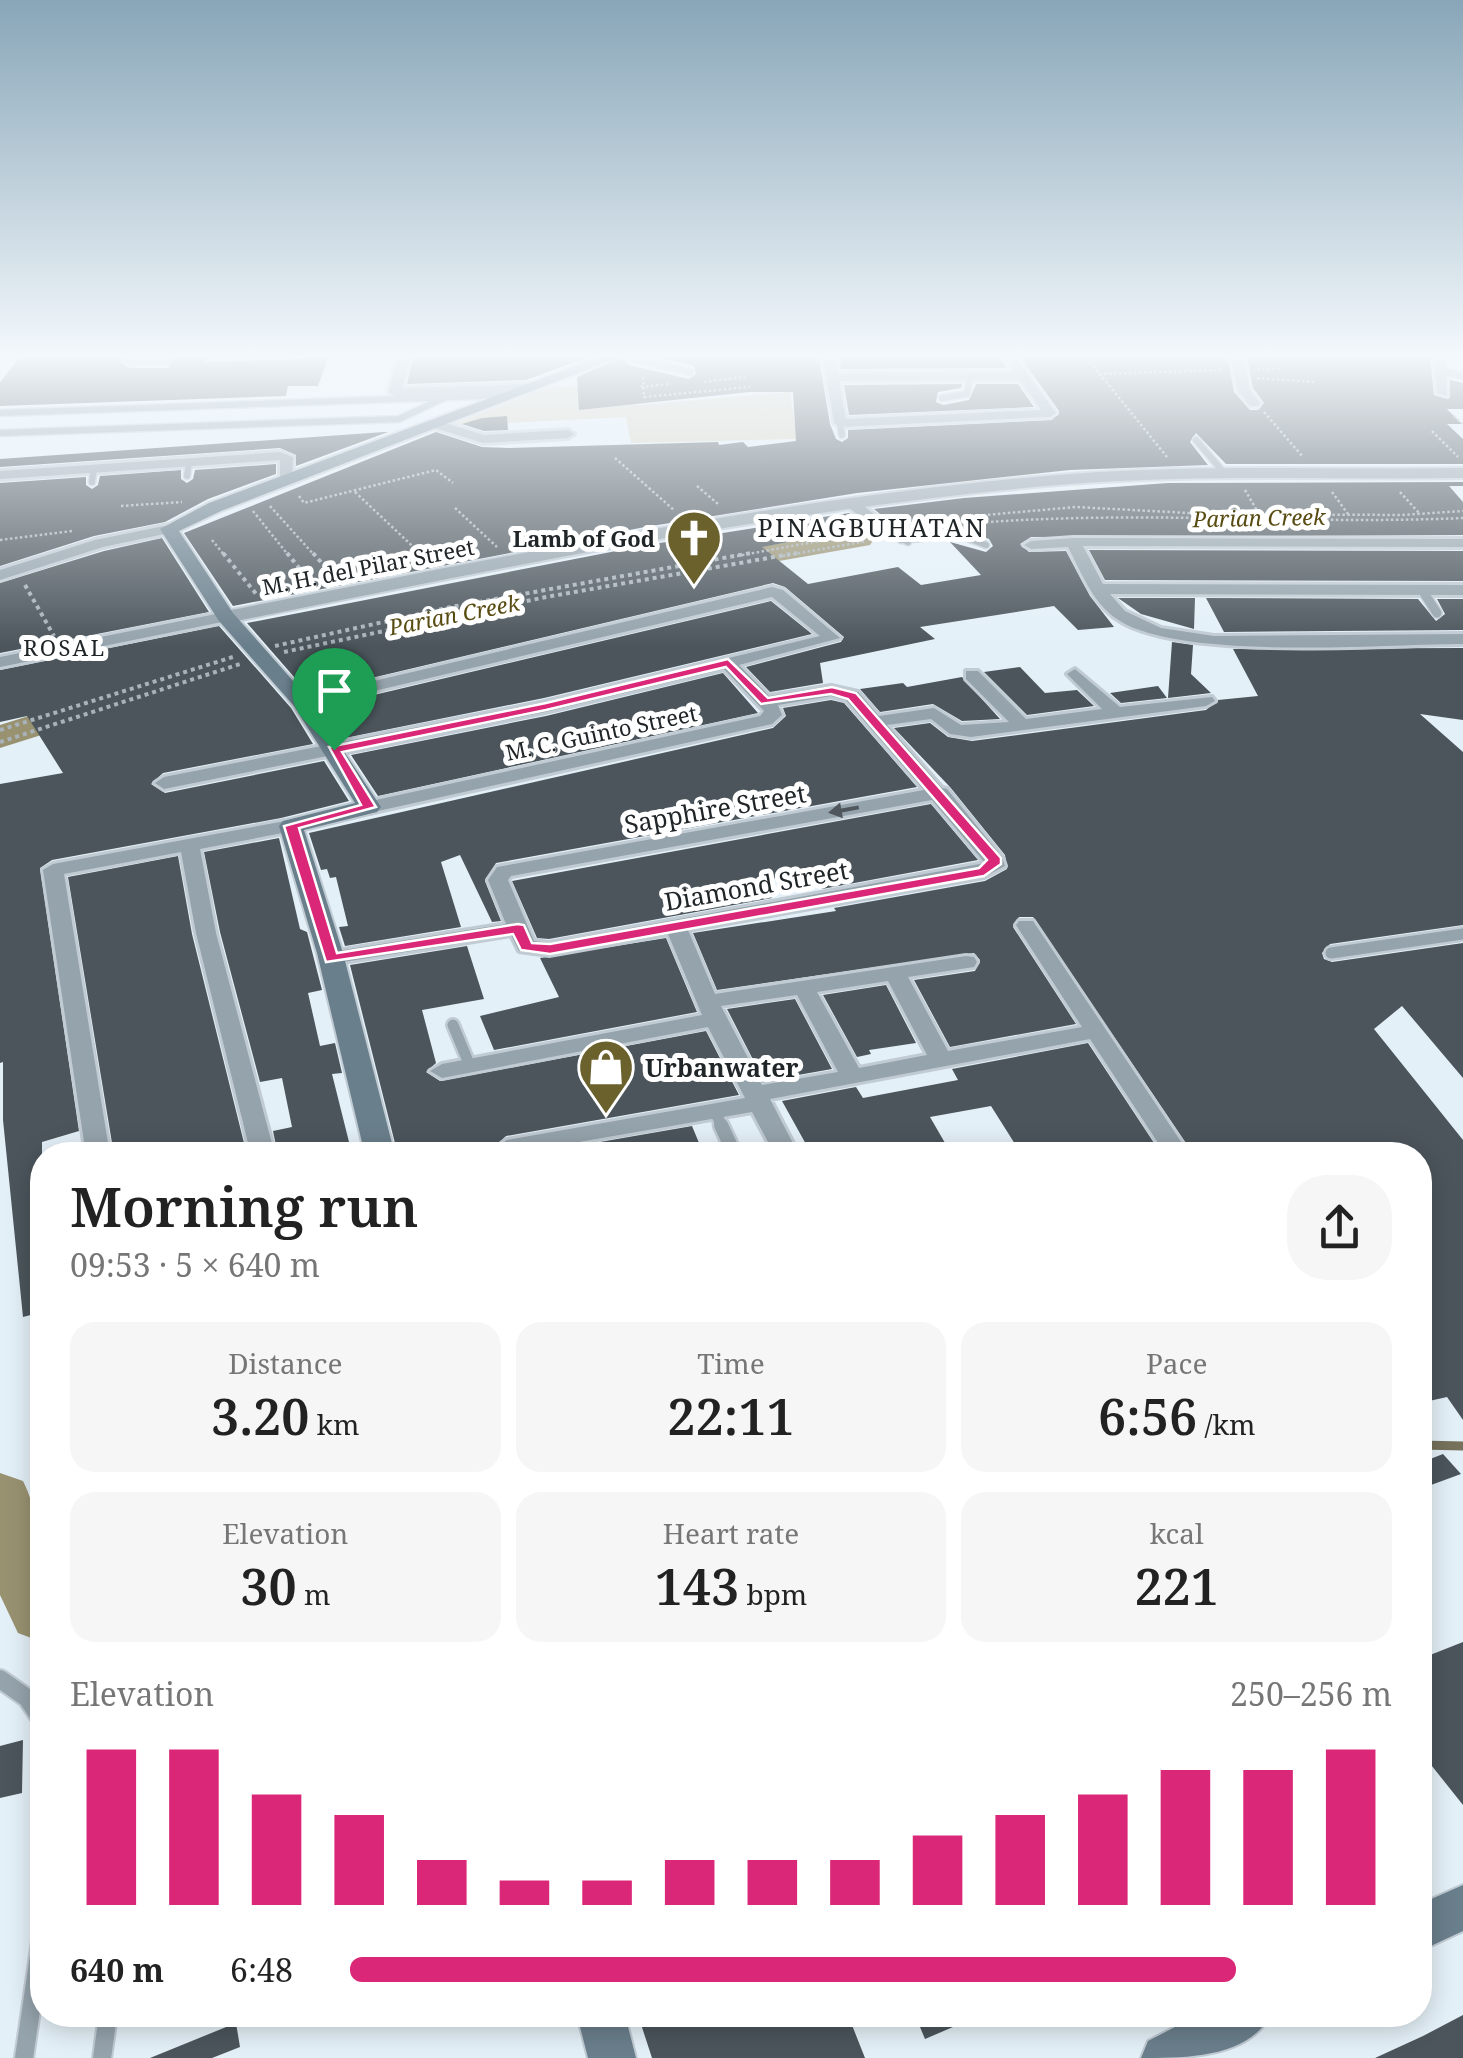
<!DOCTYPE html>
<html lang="en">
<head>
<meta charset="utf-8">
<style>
	:root { --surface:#fff; --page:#f6f6f6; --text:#222; --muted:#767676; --accent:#db2777 }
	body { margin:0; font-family:"Noto Serif",serif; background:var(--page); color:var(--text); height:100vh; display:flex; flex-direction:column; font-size:38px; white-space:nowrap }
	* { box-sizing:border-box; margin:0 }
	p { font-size:32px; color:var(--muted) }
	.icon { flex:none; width:55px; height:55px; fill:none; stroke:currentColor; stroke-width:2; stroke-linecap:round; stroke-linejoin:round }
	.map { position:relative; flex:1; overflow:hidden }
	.details { position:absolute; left:30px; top:1142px; width:1402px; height:885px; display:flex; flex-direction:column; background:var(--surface); border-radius:40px; box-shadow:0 5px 25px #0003 }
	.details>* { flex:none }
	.pin { position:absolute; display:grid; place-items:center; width:85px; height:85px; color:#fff; margin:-102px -42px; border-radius:50% 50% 50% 0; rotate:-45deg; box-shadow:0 0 10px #0007 }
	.pin .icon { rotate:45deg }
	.round { display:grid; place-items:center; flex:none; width:105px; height:105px; border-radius:40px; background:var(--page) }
	.head { display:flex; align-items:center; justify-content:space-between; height:170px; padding:0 40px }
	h1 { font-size:55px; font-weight:600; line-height:75px }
	.figures { display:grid; grid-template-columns:repeat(3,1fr); gap:15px; height:170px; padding:10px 40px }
	.figures div { display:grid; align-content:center; border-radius:25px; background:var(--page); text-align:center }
	.figures b { font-size:50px; font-weight:600 }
	.figures small { font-size:28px; font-weight:400 }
	.figures p { font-size:28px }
	.chart { height:280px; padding:20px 40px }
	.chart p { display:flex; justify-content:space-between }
	.chart svg { width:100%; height:180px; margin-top:10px; stroke:var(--accent); stroke-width:6 }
	ul { padding:0 40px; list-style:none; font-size:32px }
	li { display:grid; grid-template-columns:160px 120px 1fr; align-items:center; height:75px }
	li i { height:25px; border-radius:12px; background:var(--accent) }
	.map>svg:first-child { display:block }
	.green { fill:#d3cfbb }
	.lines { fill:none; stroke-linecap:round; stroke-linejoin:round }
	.stream { stroke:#75715b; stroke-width:9 }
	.river { fill:#999271; fill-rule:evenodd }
	.building { fill:#4b555b }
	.service-far4-casing { stroke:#c1cbd3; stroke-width:9 }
	.service-far3-casing { stroke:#c1cbd3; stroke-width:12 }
	.service-far2-casing { stroke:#c1cbd3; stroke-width:16 }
	.service-far1-casing { stroke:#c1cbd3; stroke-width:19 }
	.service-casing { stroke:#c1cbd3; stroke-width:22 }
	.minor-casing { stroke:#c1cbd3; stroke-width:6 }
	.tertiary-casing { stroke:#c1cbd3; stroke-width:4 }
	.secondary-casing { stroke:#c1cbd3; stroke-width:4 }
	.path-far1 { stroke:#a8b2b9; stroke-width:2.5; stroke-dasharray:2.5 2.5; stroke-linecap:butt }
	.path { stroke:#a8b2b9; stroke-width:4; stroke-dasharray:4 4; stroke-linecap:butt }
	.service-far4 { stroke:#95a3ac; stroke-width:6 }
	.service-far3 { stroke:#95a3ac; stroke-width:9 }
	.service-far2 { stroke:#95a3ac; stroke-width:11 }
	.service-far1 { stroke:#95a3ac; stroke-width:14 }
	.service { stroke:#95a3ac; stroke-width:18 }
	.minor { fill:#95a3ac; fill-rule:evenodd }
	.tertiary { fill:#95a3ac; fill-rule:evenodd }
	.secondary { fill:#6a7f8c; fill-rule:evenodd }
	.oneway { fill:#4f575d }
	.route { fill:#db2777; stroke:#fff; stroke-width:2.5; fill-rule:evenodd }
	.labels { text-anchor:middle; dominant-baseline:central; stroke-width:10; stroke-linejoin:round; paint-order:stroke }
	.far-water-label { font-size:22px; font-style:italic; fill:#584c12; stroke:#fff }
	.far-poi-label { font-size:22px; font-weight:bold; fill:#202528; stroke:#fff; text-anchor:end }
	.far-street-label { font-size:22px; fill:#202528; stroke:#fff }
	.far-neighbourhood-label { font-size:22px; letter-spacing:2.5px; fill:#202528; stroke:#fff }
	.far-quarter-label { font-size:25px; letter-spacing:2.5px; fill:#202528; stroke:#fff }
	.street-label { font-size:25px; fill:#202528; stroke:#fff }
	.poi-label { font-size:25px; font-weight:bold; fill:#202528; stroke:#fff; text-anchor:start }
</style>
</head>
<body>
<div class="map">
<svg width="1463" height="2058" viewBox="0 0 1463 2058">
	<rect width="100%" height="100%" fill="#e4f0f8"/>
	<path class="green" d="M621 385 627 403 640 405 790 392 797 439 631 443 626 417 448 426 549 387Z"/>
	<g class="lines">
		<path class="stream" d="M1420 1445 1463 1446"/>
		<path class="river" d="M859 530 870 533 874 539 870 545 705 574 694 572 689 565 694 558 705 556Z
			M95 695 108 698 113 706 108 714 0 748V725Z
			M0 1473 23 1481C45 1525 45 1593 42 1642L18 1633 0 1595Z"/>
	</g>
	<path class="building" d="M19 358H123L121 363 129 368H168L173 358H207L204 362 328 358 318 386H288L286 396 0 406V382Z
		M413 358H586L526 380 407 384Z
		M621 358 629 365 689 379 696 374 694 366 661 358H819L830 424 836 439 842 442 848 438V430L1052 420 1059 411 1021 358H1228L1234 392 1250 410H1258L1264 403 1253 388 1247 358H1430L1434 395 1449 399 1450 380 1463 383V409H1447L1462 424H1447L1463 439V464H1226L1196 433 1190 442 1208 465 1070 470 857 493 645 527 233 606 184 533 436 432 482 447 509 448 718 442 719 445 743 442 748 447 796 441 793 392H749L579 410 577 377Z
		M839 358H1000L1007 368 841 369Z
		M962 384 961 388 938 392 936 402 943 405 969 400 976 384H1018L1034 407 849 415 844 385Z
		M507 416 508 430 484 431 462 424 482 418Z
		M384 432H388L296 466V455L280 448 0 467V459Z
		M276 464V474L208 499 165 522 94 536 0 566V483L86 477V485L92 489 98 485 100 476 181 470V479L187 483 193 479 195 470Z
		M1463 482V486H1449L1463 502V535L1031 537 1020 544 1029 552 1066 551 1090 596 1114 627 1078 630 1054 606 920 627 935 639 820 663 823 683 770 692 746 667 841 642 844 637 785 587 773 583 308 693 247 623 647 545 849 513 868 527 762 547 808 584 898 567 921 585 981 575 950 542 986 552 993 546 989 539 959 527 938 529 929 519 893 525 874 509 964 498 1168 483Z
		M162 538 209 612 0 653V583L104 551Z
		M1089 550 1463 551V581L1105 580Z
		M1118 598H1195L1194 629 1141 614Z
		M1206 598 1418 599 1436 621 1445 614 1437 599H1463V630L1224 632Z
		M771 601 812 634 544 698 340 739 319 708Z
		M219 626 291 708 313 744 163 773 151 784 165 793 324 761 349 801 281 818 52 860 40 868 79 1131 42 1142V1312L23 1317 3 1120V1062L0 1063V784L63 773 27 716 0 722V670Z
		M1172 642 1193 645 1191 674 1211 693 1168 698Z
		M1463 648V720L1420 714 1463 752V925L1330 944 1322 953 1324 959 1332 962 1463 943V1078L1402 1006 1374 1029 1463 1140V1420L1447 1397 1420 1403V1155H1194L1033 917H1019L1013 927 1076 1024 950 1047 914 980 975 971 980 960 974 953 717 990 693 933 836 911 834 908 985 881 1007 869 1005 855 950 787 894 728 930 723 948 737 972 741 1206 710 1218 700 1258 696 1233 649Z
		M1020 667 1045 693 1077 690 1094 706 1027 715 984 672Z
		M723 673 758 713 378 796 351 755 546 716Z
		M962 677 1000 719 962 721 933 704 880 712 860 689 903 683 907 687Z
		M1158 686 1167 698 1121 703 1110 693Z
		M831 700 844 703 917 787 496 863 485 881 501 921 492 922 460 855 441 862 461 927 345 946 339 927 348 926 336 877 330 878 327 869 321 870 309 833 773 728 786 716 783 708Z
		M931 804 978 860 822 889 810 871 763 881 772 898 549 939 537 938 512 881Z
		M279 838 300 929 307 932 322 990 308 993 320 1046 335 1043 342 1073 332 1074 350 1146 334 1149 335 1155H278L273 1131 292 1127 282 1078 260 1082 220 932 204 852Z
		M178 856 192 934 247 1155H114L68 877Z
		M666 938 697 1012 494 1050 480 1016 559 997 540 958Z
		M467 946 484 999 422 1010 436 1063 426 1072 440 1081 706 1031 739 1095 506 1136 492 1149 463 1155H398L350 965Z
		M886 985 916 1043 869 1050 871 1054 857 1057 823 995Z
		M795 999 832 1069 764 1081 727 1009Z
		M1088 1043 1162 1155H1062V1150L1022 1155 991 1106 930 1117 952 1155H812L782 1101 856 1087 863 1098 958 1080 952 1069Z
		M692 1126 704 1155H525Z
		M1443 1454 1461 1474 1431 1485 1420 1473V1463Z
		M1463 1642V1805L1420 1751V1659Z
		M23 1740 22 1793 0 1798V1746Z
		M638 2015H848L865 2058H652Z
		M915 2015H981L925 2039Z
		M1463 2015V2058H1375L1423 2036Z
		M236 2023 240 2047 212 2058H150Z"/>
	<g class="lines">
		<g class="service-far4-casing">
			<path id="service-far4" d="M631 358 690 372
				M131 361H167
				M1441 371 1463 376
				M942 398 967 394 970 376
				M0 413 510 395
				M840 423 842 435
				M0 433 399 419 446 397
				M1196 440 1225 474
				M187 476 189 462
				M92 482 94 468
				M882 527 908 542
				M901 540 957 534 986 545"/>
		</g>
		<g class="service-far3-casing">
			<path id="service-far3" d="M1422 590 1437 613"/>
		</g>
		<g class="service-far2-casing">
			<path id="service-far2" d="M1331 953 1463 934
				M453 1025 470 1066
				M715 1111 722 1127"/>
		</g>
		<g class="service-far1-casing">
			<path id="service-far1" d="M721 1125 734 1153"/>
		</g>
		<g class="service-casing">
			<path id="service" d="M0 1679 27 1698 42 1720
				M24 2058 42 1935
				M102 2058 108 2015"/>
		</g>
		<g class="minor-casing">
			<path id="minor" d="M128 358H140L131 365 125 362Z
				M398 358H410L402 388 530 384 536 388 530 392 395 396 389 392Z
				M823 358H835L838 373 1015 372 1004 358H1016L1056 413 1050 417 840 427 834 423ZM1020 380 1041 410 846 419 839 381Z
				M1231 358H1243L1250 390 1260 403 1258 406H1250L1238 391Z
				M1434 358H1446L1447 396 1437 393Z
				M436 420 484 435 568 430 574 434 568 438 483 443 432 427 430 424Z
				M280 452 293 457 292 483 280 480V460L0 479V471Z
				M848 501H858L889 527 877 530 848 507Z
				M169 525 174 526V532L103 547 0 580V570L95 540Z
				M1073 538 1463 539V547L1083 546 1103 584 1463 585V595L1110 594 1125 611 1161 628 1214 636 1463 634V644C1385 644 1172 662 1114 617 1092 601 1080 570 1068 547L1031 549 1024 545 1031 541Z
				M772 587 783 590 840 638 739 665 769 696 831 686 858 692 879 716 934 708 961 725 1009 722 966 679V671H978L1026 719 1102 709 1067 674 1075 669 1120 707 1212 697 1215 701 1206 706 971 737 950 734 931 719 887 725 942 788 947 789 1002 857 1005 866 984 877 688 930 715 994 966 956 974 957 977 962 974 967 908 977 948 1051 1082 1027 1016 925 1019 921H1033L1190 1155H1166L1090 1039 770 1099 799 1155H775L752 1112 503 1155 495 1148 507 1140 745 1098 708 1027 442 1078 430 1071 442 1064 702 1015 668 934 549 955 519 951 511 935 331 964 320 958 331 952 506 924 488 880 497 867 924 790 846 700 831 696 778 705 782 715 772 724 369 813 362 811V803L760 716 764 711 724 669 545 712 164 789 155 783 164 777 545 702 820 636 772 597 302 708 293 703 302 698ZM932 800 985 863 549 943 534 941 508 880 511 876ZM888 981 927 1055 859 1068 817 992ZM797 995 838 1072 762 1085 721 1006Z
				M226 612 232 614V620L0 667V657Z
				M291 820 298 822V830L200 849 216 933 275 1155H251L196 933 181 852 64 874 110 1155H86L43 870 53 864Z"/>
		</g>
		<g class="tertiary-casing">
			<path id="tertiary" d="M1463 468V478C1332 480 1200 474 1070 484 786 507 505 568 226 623L216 617 226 611C505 557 786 496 1070 474 1200 464 1332 470 1463 468Z"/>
		</g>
		<g class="secondary-casing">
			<path id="secondary" d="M597 358H617L221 511 179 531 233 613 309 699 381 807 377 812 304 830 343 953 395 1155H365L317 953 279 826 283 821 355 803 294 706 219 621 160 529 209 503Z
				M1463 1885V1931L1420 1951V1904Z
				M577 2015H625L636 2058H588Z
				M1198 2015H1270C1249 2058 1185 2058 1141 2058L1148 2041Z"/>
		</g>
		<path class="path-far1" d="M783 358V364
			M1087 358 1167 457
			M1257 369H1281
			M1099 374 1221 370
			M643 377 644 397 750 387
			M1257 378 1314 382
			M704 382 745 377
			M641 387 668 384
			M1264 412 1303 457
			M1454 416 1463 424
			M1432 431 1458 457
			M615 458 675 511
			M697 486 718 504
			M1245 490 1259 514
			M355 492 423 556
			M1332 492 1348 514
			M1400 492 1419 513
			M299 496 304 503 436 470 453 483
			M121 506 182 502
			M270 506 315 556
			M455 508 497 547
			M253 511 289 556
			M963 517 1076 507 1208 514 1402 515 1463 511
			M976 523C1138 510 1301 525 1463 518
			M0 540 72 531
			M212 540 225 556
			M737 556 858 534
			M783 556 867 541"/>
		<path class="path" d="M223 553 257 595
			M287 553 312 584
			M313 553 333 576
			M420 553 426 559
			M25 585 54 636
			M275 646 451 607 751 553
			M284 652 546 597 797 553
			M0 730 236 656
			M0 742 240 664"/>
		<use href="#service-far4" class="service-far4"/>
		<use href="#service-far3" class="service-far3"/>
		<use href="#service-far2" class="service-far2"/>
		<use href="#service-far1" class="service-far1"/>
		<use href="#service" class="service"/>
		<use href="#minor" class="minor"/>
		<use href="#tertiary" class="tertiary"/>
		<use href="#secondary" class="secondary"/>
	</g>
	<defs><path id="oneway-solid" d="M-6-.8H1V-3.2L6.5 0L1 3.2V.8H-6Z" transform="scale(2.5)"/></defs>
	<use class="oneway" href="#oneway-solid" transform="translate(844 810) rotate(170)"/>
	<linearGradient id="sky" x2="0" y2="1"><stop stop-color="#88a6b8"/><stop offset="0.55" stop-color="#f3f8fc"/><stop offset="1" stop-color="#f3f8fc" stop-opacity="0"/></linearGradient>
	<rect width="1463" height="646" fill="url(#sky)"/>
	<path class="route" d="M728 659 768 698 832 687 856 693 1001 858V864L984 876 550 954 521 950 513 934 326 962 284 826 361 805 329 747 546 703ZM726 667 761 704 831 694 848 699 987 860 979 868 550 944 532 943 524 925 518 924 337 953 299 828 376 807 342 752 546 710Z"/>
	<defs>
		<g id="church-pin" transform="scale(2.875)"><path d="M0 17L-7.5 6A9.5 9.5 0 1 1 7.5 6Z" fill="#6b612d" stroke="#fff"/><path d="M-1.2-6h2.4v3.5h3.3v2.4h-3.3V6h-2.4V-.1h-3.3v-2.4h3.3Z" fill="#fff"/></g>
		<g id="shop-pin" transform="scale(2.875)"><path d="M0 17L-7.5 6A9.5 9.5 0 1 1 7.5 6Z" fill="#6b612d" stroke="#fff"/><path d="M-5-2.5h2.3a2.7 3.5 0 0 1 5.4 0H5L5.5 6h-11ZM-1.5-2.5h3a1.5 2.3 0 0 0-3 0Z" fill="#fff"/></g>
	</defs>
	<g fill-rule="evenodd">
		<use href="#church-pin" x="694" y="538"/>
		<use href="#shop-pin" x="606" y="1067"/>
	</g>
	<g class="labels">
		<g class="far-water-label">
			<text transform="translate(1259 517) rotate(-1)">Parian Creek</text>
			<text transform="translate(454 614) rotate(-11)">Parian Creek</text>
		</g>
		<g class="far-poi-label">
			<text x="655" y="538">Lamb of God</text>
		</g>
		<g class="far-street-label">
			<text transform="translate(368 566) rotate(-11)">M. H. del Pilar Street</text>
			<text transform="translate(601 732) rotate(-12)">M. C. Guinto Street</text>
		</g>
		<g class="far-neighbourhood-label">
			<text x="65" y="647">ROSAL</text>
		</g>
		<g class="far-quarter-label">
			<text x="872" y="527">PINAGBUHATAN</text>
		</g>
		<g class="street-label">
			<text transform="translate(715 808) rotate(-10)">Sapphire Street</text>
			<text transform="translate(756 885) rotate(-10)">Diamond Street</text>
		</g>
		<g class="poi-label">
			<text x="645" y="1067">Urbanwater</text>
		</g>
	</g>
</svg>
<div class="pin" style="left:334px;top:750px;background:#1e9e55"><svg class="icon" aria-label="arrive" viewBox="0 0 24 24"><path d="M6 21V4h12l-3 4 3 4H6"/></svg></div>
<section class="details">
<div class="head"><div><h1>Morning run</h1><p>09:53 · 5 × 640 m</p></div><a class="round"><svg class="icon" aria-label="share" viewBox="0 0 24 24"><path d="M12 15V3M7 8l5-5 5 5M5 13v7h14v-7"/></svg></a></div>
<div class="figures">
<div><p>Distance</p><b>3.20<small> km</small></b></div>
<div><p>Time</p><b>22:11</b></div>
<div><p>Pace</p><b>6:56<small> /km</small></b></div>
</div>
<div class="figures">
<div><p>Elevation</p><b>30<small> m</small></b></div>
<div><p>Heart rate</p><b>143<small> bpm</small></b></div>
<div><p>kcal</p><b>221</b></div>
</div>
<div class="chart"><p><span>Elevation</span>250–256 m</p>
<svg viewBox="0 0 160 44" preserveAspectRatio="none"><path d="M5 44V6M15 44V6M25 44V17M35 44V22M45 44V33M55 44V38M65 44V38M75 44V33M85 44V33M95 44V33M105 44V27M115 44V22M125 44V17M135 44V11M145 44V11M155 44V6"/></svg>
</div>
<ul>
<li><b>640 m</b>6:48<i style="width:85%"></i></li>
</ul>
</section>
</div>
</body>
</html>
